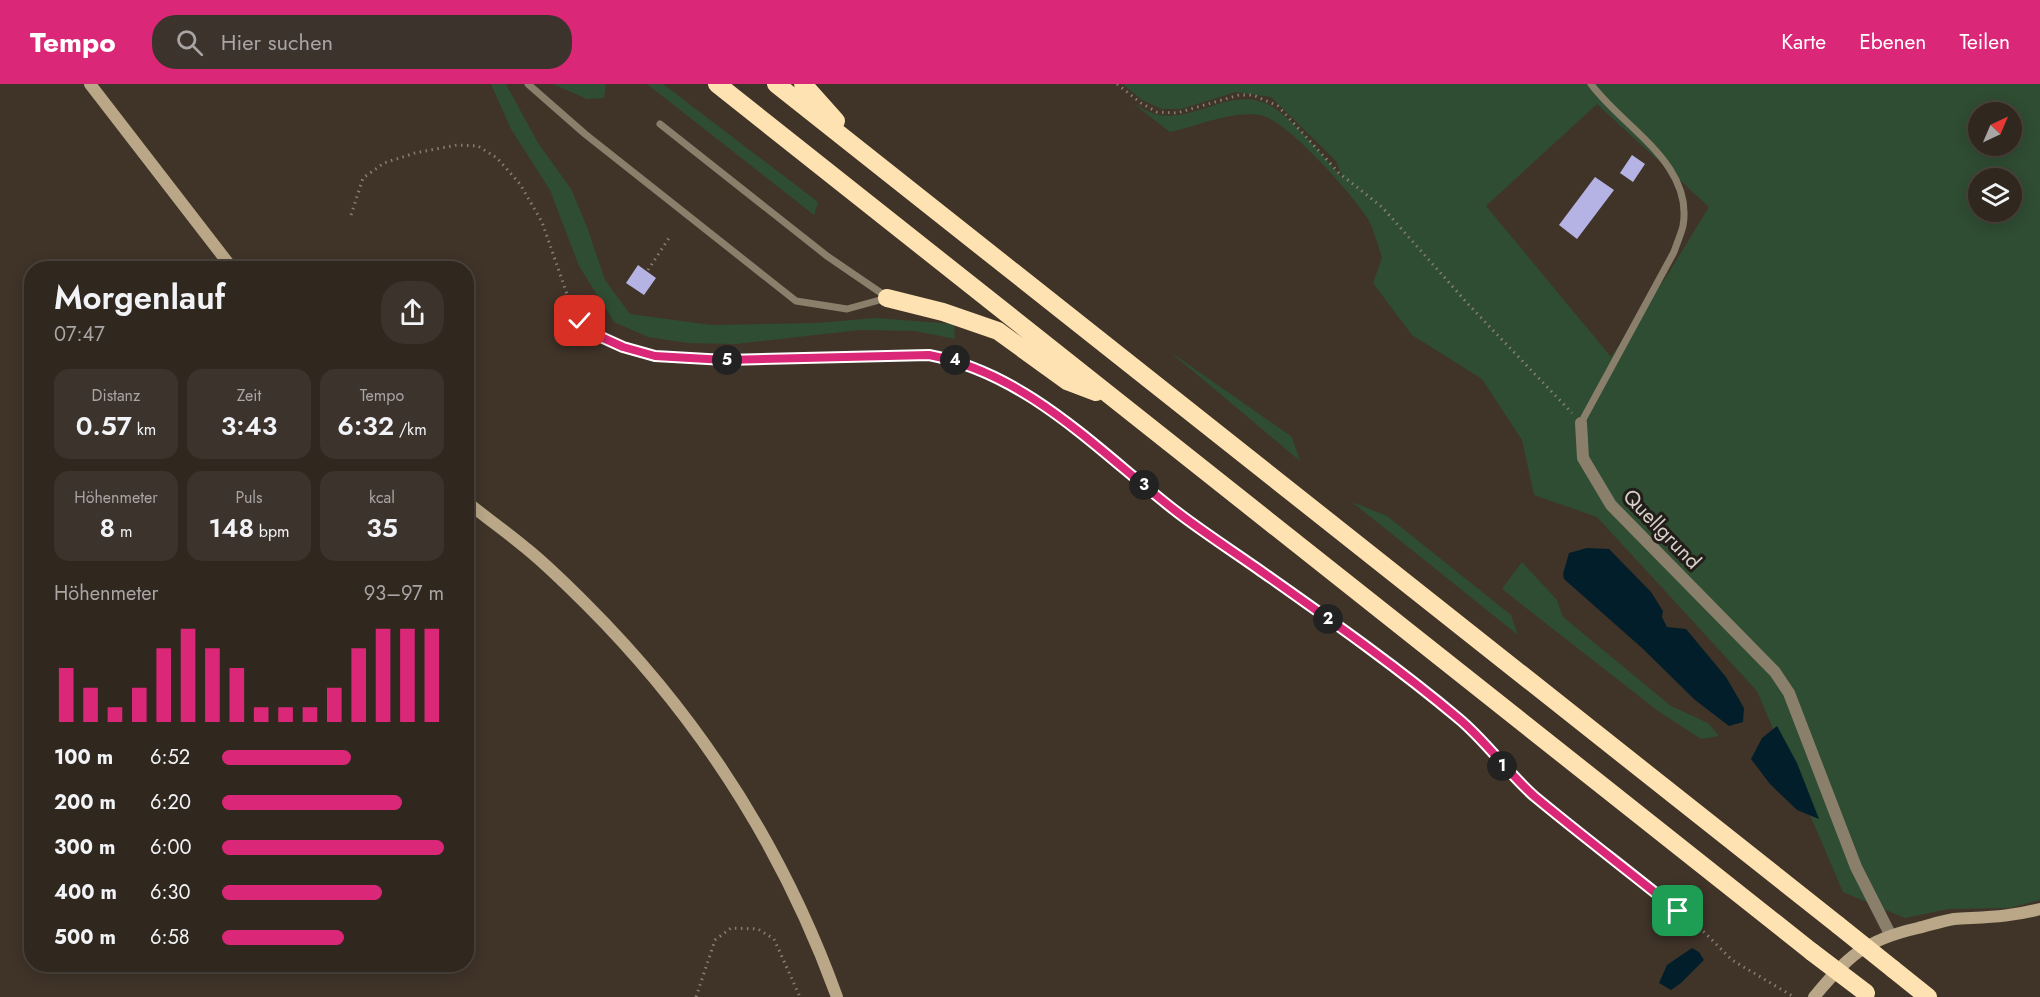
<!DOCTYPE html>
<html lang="de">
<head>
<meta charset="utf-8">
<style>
	:root { --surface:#30271f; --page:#3c332c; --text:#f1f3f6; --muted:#a8a5a4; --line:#4b443d; --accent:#db2777 }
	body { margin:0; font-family:Jost,sans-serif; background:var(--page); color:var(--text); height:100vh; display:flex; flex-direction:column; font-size:22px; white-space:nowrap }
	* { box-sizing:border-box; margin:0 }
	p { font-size:20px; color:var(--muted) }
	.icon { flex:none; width:33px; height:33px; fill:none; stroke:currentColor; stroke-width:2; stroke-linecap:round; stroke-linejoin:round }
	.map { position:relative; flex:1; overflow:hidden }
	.panel { position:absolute; left:24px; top:177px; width:450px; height:711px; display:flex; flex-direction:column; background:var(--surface); border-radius:24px; box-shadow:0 3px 15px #0003,0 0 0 2px var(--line) }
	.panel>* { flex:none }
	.needle { width:39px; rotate:44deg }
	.tools { position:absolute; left:1968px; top:18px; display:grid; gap:12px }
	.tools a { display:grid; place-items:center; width:54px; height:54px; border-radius:50%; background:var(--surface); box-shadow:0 3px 15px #0003,0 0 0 2px var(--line); font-size:30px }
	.pin { position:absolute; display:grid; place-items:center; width:51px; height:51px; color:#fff; margin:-26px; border-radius:12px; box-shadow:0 3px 9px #0006 }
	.km { position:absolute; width:30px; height:30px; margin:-15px; border-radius:50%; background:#222; color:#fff; font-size:16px; line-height:30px; text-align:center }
	.round { display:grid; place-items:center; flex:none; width:63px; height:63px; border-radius:24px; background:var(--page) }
	.summary { display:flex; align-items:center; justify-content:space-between; height:102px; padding:0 30px }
	h1 { font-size:33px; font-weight:600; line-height:45px }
	.figures { display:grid; grid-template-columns:repeat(3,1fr); gap:9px; height:102px; padding:6px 30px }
	.figures div { display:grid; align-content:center; border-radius:15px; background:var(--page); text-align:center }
	.figures b { font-size:26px; font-weight:600 }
	.figures small { font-size:16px; font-weight:400 }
	.figures p { font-size:16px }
	.chart { height:168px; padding:12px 30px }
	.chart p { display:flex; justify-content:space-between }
	.chart svg { width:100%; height:108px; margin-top:6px; stroke:var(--accent); stroke-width:6 }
	ul { padding:0 30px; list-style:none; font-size:20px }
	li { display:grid; grid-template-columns:96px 72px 1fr; align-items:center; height:45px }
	li i { height:15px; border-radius:8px; background:var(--accent) }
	header { display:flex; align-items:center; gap:36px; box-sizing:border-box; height:84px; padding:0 30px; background:var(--accent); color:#fff }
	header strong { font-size:28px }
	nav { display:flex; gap:33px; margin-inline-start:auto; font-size:21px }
	.search { width:420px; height:54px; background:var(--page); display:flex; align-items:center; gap:15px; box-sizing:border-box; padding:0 21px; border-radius:24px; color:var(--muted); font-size:22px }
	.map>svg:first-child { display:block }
	.green { fill:#2f4d33; fill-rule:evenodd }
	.water { fill:#021e2b }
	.building { fill:#b5b3e4 }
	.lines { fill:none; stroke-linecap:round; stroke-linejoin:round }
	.path { stroke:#877d74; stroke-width:3; stroke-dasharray:1.5 4.5; stroke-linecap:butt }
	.lane { stroke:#8a7f6b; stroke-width:7 }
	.street { stroke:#8a7f6b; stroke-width:12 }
	.secondary { stroke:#b9a788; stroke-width:12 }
	.highway { stroke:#fee2b1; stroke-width:18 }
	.highway-bridge { stroke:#fee2b1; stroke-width:18 }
	.route-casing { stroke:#fff; stroke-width:12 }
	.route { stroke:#db2777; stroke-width:8 }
	.labels { text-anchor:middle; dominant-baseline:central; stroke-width:6; stroke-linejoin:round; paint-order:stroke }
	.street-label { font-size:21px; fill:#d8d1ca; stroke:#221d18 }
</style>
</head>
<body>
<header>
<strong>Tempo</strong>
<div class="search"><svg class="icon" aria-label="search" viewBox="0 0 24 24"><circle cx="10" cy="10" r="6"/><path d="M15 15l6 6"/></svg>Hier suchen</div>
<nav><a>Karte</a><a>Ebenen</a><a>Teilen</a></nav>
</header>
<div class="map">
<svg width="2040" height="913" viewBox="0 0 2040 913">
	<rect width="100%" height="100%" fill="#403429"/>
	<path class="green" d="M491 0H506L538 59 571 105 587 143 605 196 630 230 711 241 817 239 875 234 954 240 955 255 915 247 860 246 736 260 688 259 648 253 614 238 579 182 550 106 511 45Z
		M553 0H605L606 1 604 14 587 15Z
		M647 0H663L818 118 814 131Z
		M1123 0H2040V816L2009 824 1948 825 1905 834 1843 808 1757 607 1597 433 1534 411 1522 356 1482 295 1412 251 1373 199 1382 174C1378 161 1374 146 1368 135 1353 111 1286 35 1260 31 1230 27 1198 42 1170 48L1134 20C1141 23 1148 28 1155 30 1196 40 1231 0 1271 22 1293 34 1324 75 1343 94L1336 77 1271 13 1236 8 1181 25H1162L1142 16ZM1597 20 1709 123 1668 190 1611 273 1486 122ZM1978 28H2012V62H1978ZM1978 94H2012V128H1978Z
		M1169 267 1292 353 1300 377Z
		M1352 418 1387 432 1511 531 1518 551Z
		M1522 478 1557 516 1563 533 1671 622 1708 639 1719 652 1701 655 1658 627 1502 505Z"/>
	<path class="water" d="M1587 464 1609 465 1651 508 1663 527 1662 533 1667 543 1686 545 1726 593 1744 624 1743 638 1729 642 1695 616 1642 564 1564 495 1563 490 1569 469Z
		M1777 642 1797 679 1819 735 1797 726 1770 700 1751 675 1762 654Z
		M1692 864 1699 868 1704 876 1681 899 1671 906 1659 899 1667 881Z"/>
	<path class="building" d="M1632 71 1645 80 1633 98 1620 89Z
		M1595 93 1614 106 1577 155 1559 141Z
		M638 181 656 194 644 211 626 199Z"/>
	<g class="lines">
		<path class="path" d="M1117 0 1141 19 1157 28 1177 29 1239 11H1253L1278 22 1339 89 1382 123 1468 220 1572 329
			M351 131 363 94 384 79 415 69 457 61 478 62 497 74 520 100 542 138 569 216 580 237 601 253 623 263 655 272 725 276 929 271 955 276 982 285 1018 305 1081 348 1177 428 1356 554 1460 636 1505 685 1534 711 1702 846 1732 876 1794 913
			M648 186 671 151
			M696 913 715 856 731 844 758 845 774 855 800 913"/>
		<path class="lane" d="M528 0 585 50 796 217 847 225 887 214
			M660 40 827 172 887 213
			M1581 339 1674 168C1677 159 1681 150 1683 142 1694 79 1622 43 1591 0"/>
		<path class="street" d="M1581 339 1583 374 1611 421 1775 588 1789 609 1856 783 1890 850"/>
		<path class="secondary" d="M90 0 232 184
			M466 417C486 434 507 448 527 465 548 482 568 502 587 521 699 633 783 764 837 913
			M1814 913C1848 872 1865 856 1918 844 1930 841 1942 837 1954 835 1983 833 2011 833 2040 825"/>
		<path class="highway" d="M717 0 1812 868
			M776 0 1838 841
			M803 0 836 37
			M887 214 943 228 998 247 1067 297 1096 308
			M1893 885 1928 913"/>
		<path class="highway-bridge" d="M1838 841 1893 885
			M1812 868 1866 909"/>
	</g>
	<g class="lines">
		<g class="route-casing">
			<path id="route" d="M580 237 601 253 623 263 655 272 725 276 929 271C1029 290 1099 368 1177 428 1203 448 1231 466 1258 485 1326 533 1395 581 1458 634 1486 657 1507 688 1534 712 1581 751 1630 788 1678 827"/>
		</g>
		<use href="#route" class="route"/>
	</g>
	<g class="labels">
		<g class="street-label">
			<text transform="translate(1662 445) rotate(46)">Quellgrund</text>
		</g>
	</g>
</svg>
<div class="tools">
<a><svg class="needle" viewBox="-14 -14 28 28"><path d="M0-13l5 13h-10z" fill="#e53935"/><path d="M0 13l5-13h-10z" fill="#a8a5a4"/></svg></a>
<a><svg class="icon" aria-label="layers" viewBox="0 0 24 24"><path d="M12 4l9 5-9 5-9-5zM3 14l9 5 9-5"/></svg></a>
</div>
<div class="pin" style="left:1678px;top:827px;background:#1e9e55"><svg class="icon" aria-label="arrive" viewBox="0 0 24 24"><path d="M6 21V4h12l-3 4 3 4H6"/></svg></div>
<div class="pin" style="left:580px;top:237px;background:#d93025"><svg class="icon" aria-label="check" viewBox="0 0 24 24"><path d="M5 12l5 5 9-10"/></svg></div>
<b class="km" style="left:1502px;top:682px">1</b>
<b class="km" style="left:1328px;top:535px">2</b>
<b class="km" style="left:1144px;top:401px">3</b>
<b class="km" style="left:955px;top:276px">4</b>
<b class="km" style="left:727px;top:276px">5</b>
<section class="panel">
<div class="summary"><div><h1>Morgenlauf</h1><p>07:47</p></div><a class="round"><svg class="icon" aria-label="share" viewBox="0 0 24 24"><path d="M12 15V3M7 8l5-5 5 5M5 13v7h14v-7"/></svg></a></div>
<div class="figures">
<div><p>Distanz</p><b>0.57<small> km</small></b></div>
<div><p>Zeit</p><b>3:43</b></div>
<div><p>Tempo</p><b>6:32<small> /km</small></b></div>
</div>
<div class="figures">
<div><p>Höhenmeter</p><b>8<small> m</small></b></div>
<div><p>Puls</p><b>148<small> bpm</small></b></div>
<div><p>kcal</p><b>35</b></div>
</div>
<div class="chart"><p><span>Höhenmeter</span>93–97 m</p>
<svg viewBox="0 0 160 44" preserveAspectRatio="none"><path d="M5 44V22M15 44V30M25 44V38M35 44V30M45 44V14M55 44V6M65 44V14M75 44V22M85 44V38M95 44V38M105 44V38M115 44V30M125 44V14M135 44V6M145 44V6M155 44V6"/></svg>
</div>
<ul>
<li><b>100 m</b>6:52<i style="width:58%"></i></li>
<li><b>200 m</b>6:20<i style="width:81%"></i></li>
<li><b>300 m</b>6:00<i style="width:100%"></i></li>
<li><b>400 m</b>6:30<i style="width:72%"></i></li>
<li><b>500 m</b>6:58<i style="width:55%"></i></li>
</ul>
</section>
</div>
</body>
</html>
